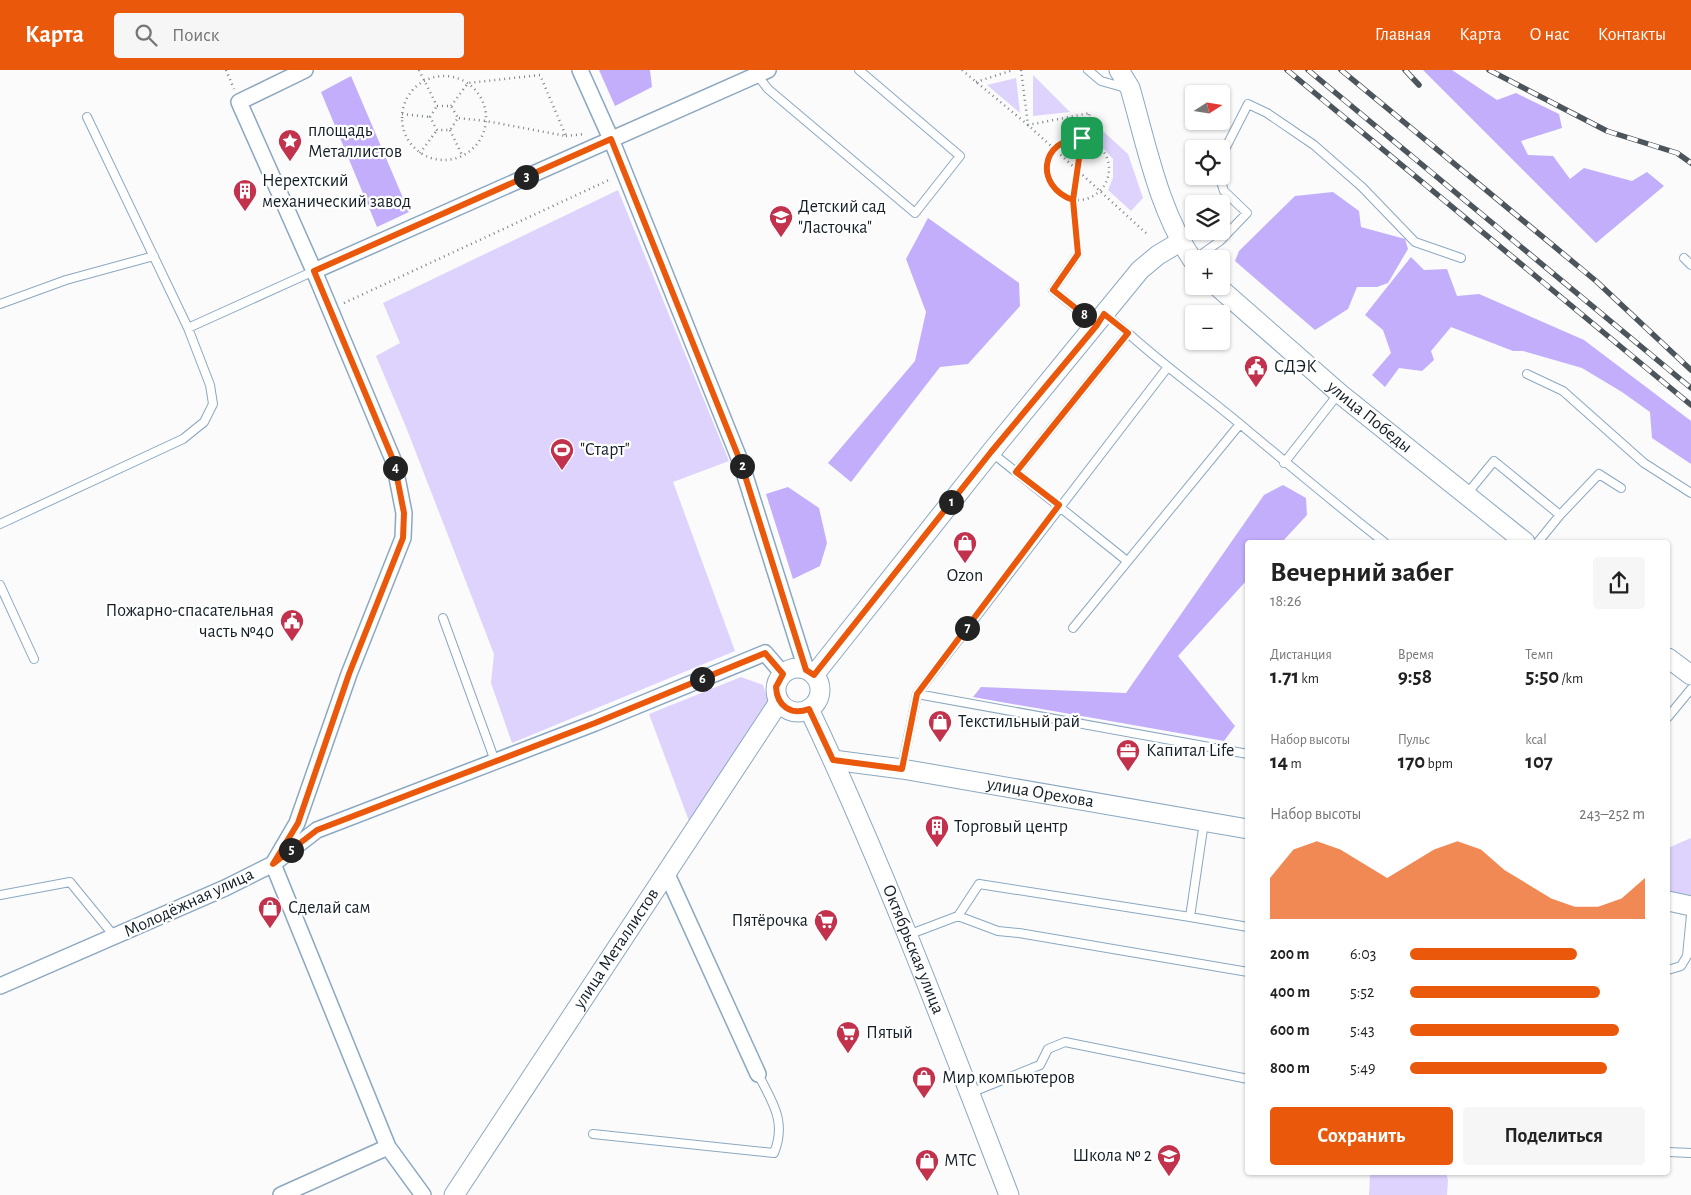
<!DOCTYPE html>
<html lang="ru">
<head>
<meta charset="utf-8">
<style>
	:root { --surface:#fff; --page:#f6f6f6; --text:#222; --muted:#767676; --accent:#ea580c }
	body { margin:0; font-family:"Alegreya Sans",sans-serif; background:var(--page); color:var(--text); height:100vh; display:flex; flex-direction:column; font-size:19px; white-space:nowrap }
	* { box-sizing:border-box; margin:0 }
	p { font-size:16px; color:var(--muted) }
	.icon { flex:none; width:28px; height:28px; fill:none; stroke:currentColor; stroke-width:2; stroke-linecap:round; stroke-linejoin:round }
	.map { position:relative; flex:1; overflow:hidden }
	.drawer { position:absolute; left:1245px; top:470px; width:425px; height:635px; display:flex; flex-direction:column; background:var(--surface); border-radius:5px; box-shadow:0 1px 4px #0004 }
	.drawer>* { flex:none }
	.needle { width:32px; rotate:78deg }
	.tools { position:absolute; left:1185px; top:15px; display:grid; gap:10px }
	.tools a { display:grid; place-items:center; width:45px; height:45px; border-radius:5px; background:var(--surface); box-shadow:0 1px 4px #0004; font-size:25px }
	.pin { position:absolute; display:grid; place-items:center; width:42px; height:42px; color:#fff; margin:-21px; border-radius:10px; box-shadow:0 2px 8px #0006 }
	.km { position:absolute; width:25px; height:25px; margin:-12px; border-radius:50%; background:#222; color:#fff; font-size:14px; line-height:25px; text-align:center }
	.round { display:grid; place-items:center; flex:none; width:52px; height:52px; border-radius:5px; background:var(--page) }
	.headline { display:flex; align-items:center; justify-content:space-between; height:85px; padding:0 25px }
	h1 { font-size:28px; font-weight:700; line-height:38px }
	.metrics { display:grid; grid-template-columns:repeat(3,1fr); gap:8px; height:85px; padding:5px 25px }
	.metrics div { display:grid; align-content:center }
	.metrics b { font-size:21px; font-weight:700 }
	.metrics small { font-size:14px; font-weight:400 }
	.metrics p { font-size:14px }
	.chart { height:140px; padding:10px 25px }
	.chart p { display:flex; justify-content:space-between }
	.chart svg { width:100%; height:90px; margin-top:5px; fill:var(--accent); opacity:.7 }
	.action { display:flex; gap:10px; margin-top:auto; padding:10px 25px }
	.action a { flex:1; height:58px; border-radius:5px; background:var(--accent); color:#fff; font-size:20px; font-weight:700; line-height:58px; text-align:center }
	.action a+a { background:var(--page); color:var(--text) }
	ul { padding:0 25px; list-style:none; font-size:16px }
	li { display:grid; grid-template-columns:80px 60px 1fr; align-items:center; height:38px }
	li i { height:12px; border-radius:6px; background:var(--accent) }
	header { display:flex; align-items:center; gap:30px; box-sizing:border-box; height:70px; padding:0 25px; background:var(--accent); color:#fff }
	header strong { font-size:24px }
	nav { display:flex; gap:28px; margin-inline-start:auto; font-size:18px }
	.search { width:350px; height:45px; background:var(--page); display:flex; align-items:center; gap:12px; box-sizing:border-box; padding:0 18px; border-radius:5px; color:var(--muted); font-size:19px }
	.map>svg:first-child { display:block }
	.green { fill:#ddd3fc }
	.forest { fill:#c2aefa }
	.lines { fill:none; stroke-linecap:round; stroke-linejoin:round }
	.service-casing { stroke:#8ba8c0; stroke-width:10 }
	.minor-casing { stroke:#8ba8c0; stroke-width:18 }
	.tertiary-casing { stroke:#8ba8c0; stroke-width:21 }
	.path { stroke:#7c8287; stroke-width:2.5; stroke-dasharray:1 4; stroke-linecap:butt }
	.service { stroke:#fff; stroke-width:8 }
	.minor { stroke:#fff; stroke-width:15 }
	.tertiary { stroke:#fff; stroke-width:19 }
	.rail-casing { stroke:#4c555b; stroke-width:5.5 }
	.rail { stroke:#fff; stroke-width:4; stroke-dasharray:11; stroke-linecap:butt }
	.route-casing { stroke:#fff; stroke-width:10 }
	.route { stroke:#ea580c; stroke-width:6 }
	.labels { text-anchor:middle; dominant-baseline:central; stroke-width:4.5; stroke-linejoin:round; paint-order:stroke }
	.poi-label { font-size:18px; fill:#131e27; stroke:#fff; text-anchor:start }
	.street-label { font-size:18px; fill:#131e27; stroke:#fff }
</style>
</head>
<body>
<header>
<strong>Карта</strong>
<div class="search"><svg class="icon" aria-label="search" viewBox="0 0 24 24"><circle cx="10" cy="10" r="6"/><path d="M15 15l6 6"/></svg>Поиск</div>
<nav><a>Главная</a><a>Карта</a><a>О нас</a><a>Контакты</a></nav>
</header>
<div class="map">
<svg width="1691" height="1125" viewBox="0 0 1691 1125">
	<rect width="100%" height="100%" fill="#fbfbfb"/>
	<path class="green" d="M1033 5 1070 42 1033 46Z
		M1016 8 1020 43 987 15Z
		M1093 52 1128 84 1143 128 1131 141 1108 120 1113 108V89L1086 60Z
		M618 120 729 391 673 412 735 581 512 673 491 613 494 584 406 357 376 286 400 273 383 233Z
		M741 607 763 615 771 640 692 759 649 644Z
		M1691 768V827L1668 822V778Z
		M1372 1103H1446L1448 1110 1447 1125H1369L1370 1106Z"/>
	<path class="forest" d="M599 0H650L652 17 615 36Z
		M1423 0H1452L1497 30 1516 23 1559 44 1562 58 1521 71 1528 85 1553 86 1570 109 1584 98 1632 111 1647 102 1664 116 1596 173Z
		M351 6 409 142 377 157 321 22Z
		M1333 122 1359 141 1361 157 1405 169 1408 179 1388 213 1377 217H1357L1348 239 1315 260 1235 191 1239 181 1295 126Z
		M928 148 1019 213 1020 236 968 294 940 297 851 412 828 393 915 291 926 242 906 189Z
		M1411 187 1424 200 1447 199 1457 226 1479 224 1584 270 1691 351V394L1652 368 1650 342 1622 322 1582 298 1523 281H1513L1451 257 1431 281 1434 290 1422 301 1399 298 1385 317 1372 305 1391 283 1383 260 1365 245Z
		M1283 415 1306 428 1307 445 1282 472H1248L1247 510 1178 586 1235 656 1224 671 973 627 981 617 1126 623 1264 425Z
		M788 417 819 438 827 473 820 496 793 509 766 424Z"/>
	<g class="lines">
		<g class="service-casing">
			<path id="service" d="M1088 0 1101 11 1126 18
				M758 6 768 19 915 143 960 86 859 0
				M1221 87 1248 34 1267 43 1314 75 1362 117 1415 172 1461 188
				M1078 184 1053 220 1095 254
				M1684 188 1691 195
				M1195 189 1220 171 1247 143 1224 121 1219 106
				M0 234 66 210 154 186
				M188 258 314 201
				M1128 263C1164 296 1203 323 1240 354 1288 394 1335 434 1384 472
				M1167 298 917 624 1248 684
				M1527 304 1563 321 1644 393 1691 423
				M991 382 1016 402 1128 263 1105 244
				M1284 393 1339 323
				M1016 402 1127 491
				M1466 425 1494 391 1560 445 1599 404 1621 418
				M0 454 183 369 204 352 213 334 210 315 188 258 87 47
				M1538 472 1560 445
				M0 515 34 589
				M443 548 495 691
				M1073 558 1240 354
				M1668 647 1691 619
				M902 698 917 624
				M1204 752 1190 847 1248 857
				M0 825 70 812 115 867
				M958 846 998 861 1019 863 1248 902
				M908 865 958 846 979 814 1190 847
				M1668 900 1681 896 1687 886 1691 845
				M970 1023 1040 995 1048 979 1065 972 1248 1009
				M593 1064 774 1083C787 1051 772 1032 758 1004
				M1668 1082 1691 1083"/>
		</g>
		<g class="minor-casing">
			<path id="minor" d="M305 0 239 32 314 201
				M580 0 611 69 741 393 806 599
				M666 802 758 1004
				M0 916 225 818 273 794 317 760 595 653 765 583 783 604
				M281 1125 388 1077
				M423 1125 388 1077 273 794 297 753 349 604 403 468 404 443 394 392 314 201 768 0"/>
		</g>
		<g class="tertiary-casing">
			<g id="tertiary">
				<path d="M1119 0 1130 18C1147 77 1159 142 1194 192"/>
				<path id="s1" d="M1217 216 1339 323 1525 472"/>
				<path d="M1668 588 1691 605"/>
				<circle cx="798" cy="620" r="22"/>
				<path d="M814 605 991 382 1140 200 1158 185 1180 172"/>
				<path id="s2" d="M809 639C884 797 946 962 1009 1125"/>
				<path id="s3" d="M833 690 902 699 1248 759"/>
				<path d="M1668 831 1691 836"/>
				<path id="s4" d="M454 1125 779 632"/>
			</g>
		</g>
		<path class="path" d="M226 0 234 19
			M419 0 437 36
			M962 0 1028 55 1147 164
			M1021 0 1028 55 1090 43 1082 68 1073 130 1077 173
			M402 48a42 42 0 1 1 84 0a42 42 0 1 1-84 0Z
			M976 12 1013 0
			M437 36H451L458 48 450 60H437L430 47Z
			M451 36 468 13 540 5 566 66 486 51 458 48
			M402 44 430 47
			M450 60 463 87
			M566 66 585 64
			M1047 99a31 31 0 1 1 62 0a31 31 0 1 1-62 0Z
			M420 83 437 60
			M344 233 611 109"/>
		<use href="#service" class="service"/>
		<use href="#minor" class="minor"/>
		<use href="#tertiary" class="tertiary"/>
		<g class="rail-casing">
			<path id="rail" d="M1287 0 1691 335
				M1308 0 1691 318
				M1341 0 1596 211 1691 300
				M1405 0 1419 15
				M1489 0 1607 61 1677 83 1691 93"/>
		</g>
		<use href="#rail" class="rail"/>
	</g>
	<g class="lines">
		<g class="route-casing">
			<path id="route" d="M1082 68 1073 130 1078 184 1053 220 1097 255 991 382 814 605 806 600 741 393 611 69 314 201 394 392 404 443 403 468 349 604 298 753 273 794 317 760 595 653 765 583 783 604 776 617C777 636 791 646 809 639L833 690 902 699 917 624 1059 435 1016 402 1128 263 1104 244 1097 255 1053 220 1078 184 1073 130C1034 116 1040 69 1082 68"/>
		</g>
		<use href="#route" class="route"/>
	</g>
	<defs>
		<g id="sight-pin" transform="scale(1.25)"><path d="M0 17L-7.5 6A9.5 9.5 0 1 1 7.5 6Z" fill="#c2324d" stroke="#fff"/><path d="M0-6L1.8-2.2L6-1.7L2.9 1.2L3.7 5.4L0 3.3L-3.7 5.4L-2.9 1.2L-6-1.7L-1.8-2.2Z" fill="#fff"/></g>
		<g id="building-pin" transform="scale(1.25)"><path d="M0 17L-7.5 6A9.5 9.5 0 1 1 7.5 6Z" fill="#c2324d" stroke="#fff"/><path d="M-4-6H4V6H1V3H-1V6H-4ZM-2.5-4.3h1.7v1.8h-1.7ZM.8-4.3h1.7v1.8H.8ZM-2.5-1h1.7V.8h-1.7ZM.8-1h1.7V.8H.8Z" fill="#fff"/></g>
		<g id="school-pin" transform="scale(1.25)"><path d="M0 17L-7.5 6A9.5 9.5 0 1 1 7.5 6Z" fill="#c2324d" stroke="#fff"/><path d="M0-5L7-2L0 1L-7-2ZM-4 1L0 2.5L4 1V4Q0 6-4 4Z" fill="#fff"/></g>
		<g id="civic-pin" transform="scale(1.25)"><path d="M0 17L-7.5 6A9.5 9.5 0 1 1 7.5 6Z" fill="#c2324d" stroke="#fff"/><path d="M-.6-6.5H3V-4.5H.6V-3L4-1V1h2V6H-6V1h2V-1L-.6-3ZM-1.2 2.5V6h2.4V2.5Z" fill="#fff"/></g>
		<g id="stadium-pin" transform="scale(1.25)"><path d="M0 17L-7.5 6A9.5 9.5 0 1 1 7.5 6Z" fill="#c2324d" stroke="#fff"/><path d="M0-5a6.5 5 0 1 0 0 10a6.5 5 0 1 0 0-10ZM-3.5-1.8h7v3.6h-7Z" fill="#fff"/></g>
		<g id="shop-pin" transform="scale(1.25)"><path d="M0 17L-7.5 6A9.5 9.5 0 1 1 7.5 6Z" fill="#c2324d" stroke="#fff"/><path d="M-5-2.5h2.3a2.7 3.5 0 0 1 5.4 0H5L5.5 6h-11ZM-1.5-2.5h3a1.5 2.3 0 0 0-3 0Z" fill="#fff"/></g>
		<g id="office-pin" transform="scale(1.25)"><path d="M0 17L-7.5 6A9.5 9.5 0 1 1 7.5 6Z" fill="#c2324d" stroke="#fff"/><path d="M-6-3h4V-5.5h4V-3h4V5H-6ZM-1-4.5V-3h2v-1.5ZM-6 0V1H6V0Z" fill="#fff"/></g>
		<g id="supermarket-pin" transform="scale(1.25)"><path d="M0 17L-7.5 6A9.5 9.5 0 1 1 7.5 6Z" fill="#c2324d" stroke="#fff"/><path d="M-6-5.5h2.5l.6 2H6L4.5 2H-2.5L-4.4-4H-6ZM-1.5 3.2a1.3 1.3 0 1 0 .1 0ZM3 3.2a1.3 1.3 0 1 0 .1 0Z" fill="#fff"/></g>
	</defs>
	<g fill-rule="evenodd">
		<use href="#sight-pin" x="290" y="71"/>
		<use href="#building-pin" x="245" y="121"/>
		<use href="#school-pin" x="781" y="147"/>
		<use href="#civic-pin" x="1256" y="297"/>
		<use href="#stadium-pin" x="562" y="380"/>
		<use href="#shop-pin" x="965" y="473"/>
		<use href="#civic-pin" x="292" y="551"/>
		<use href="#shop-pin" x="940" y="652"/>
		<use href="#office-pin" x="1128" y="681"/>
		<use href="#building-pin" x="937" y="757"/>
		<use href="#shop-pin" x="270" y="838"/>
		<use href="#supermarket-pin" x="826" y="851"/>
		<use href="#supermarket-pin" x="848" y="963"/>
		<use href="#shop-pin" x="924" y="1008"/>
		<use href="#school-pin" x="1169" y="1086"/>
		<use href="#shop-pin" x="927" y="1091"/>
	</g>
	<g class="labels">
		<g class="poi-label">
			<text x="308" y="61">площадь<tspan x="308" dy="21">Металлистов</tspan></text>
			<text x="262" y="111">Нерехтский<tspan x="262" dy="21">механический завод</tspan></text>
			<text x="798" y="137">Детский сад<tspan x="798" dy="21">"Ласточка"</tspan></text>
			<text x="1274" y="297">СДЭК</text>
			<text x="580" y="380">"Старт"</text>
			<text x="965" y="506" text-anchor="middle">Ozon</text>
			<text x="274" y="541" text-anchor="end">Пожарно-спасательная<tspan x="274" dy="21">часть №40</tspan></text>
			<text x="958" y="652">Текстильный рай</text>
			<text x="1146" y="681">Капитал Life</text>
			<text x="954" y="757">Торговый центр</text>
			<text x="288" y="838">Сделай сам</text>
			<text x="808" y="851" text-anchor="end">Пятёрочка</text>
			<text x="866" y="963">Пятый</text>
			<text x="942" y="1008">Мир компьютеров</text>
			<text x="1152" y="1086" text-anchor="end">Школа № 2</text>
			<text x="944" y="1091">МТС</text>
		</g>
		<g class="street-label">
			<text stroke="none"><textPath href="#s1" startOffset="201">улица Победы</textPath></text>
			<text stroke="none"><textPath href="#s3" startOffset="210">улица Орехова</textPath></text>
			<text transform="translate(189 833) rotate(-25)">Молодёжная улица</text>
			<text stroke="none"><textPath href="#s4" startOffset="295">улица Металлистов</textPath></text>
			<text stroke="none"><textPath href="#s2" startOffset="262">Октябрьская улица</textPath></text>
		</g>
	</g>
</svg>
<div class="tools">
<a><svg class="needle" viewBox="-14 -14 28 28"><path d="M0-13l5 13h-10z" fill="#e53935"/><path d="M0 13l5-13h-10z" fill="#767676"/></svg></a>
<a><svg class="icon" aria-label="locate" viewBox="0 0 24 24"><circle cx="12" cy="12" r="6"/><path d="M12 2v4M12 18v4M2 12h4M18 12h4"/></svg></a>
<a><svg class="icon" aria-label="layers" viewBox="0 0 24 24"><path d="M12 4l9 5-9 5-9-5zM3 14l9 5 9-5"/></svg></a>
<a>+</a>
<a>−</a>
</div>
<div class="pin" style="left:1082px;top:68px;background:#1e9e55"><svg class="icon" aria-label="arrive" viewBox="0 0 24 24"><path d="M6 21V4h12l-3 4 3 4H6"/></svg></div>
<b class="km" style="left:951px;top:432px">1</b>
<b class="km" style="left:742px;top:396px">2</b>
<b class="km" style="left:526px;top:107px">3</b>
<b class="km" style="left:395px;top:398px">4</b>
<b class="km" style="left:291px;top:780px">5</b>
<b class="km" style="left:702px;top:609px">6</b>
<b class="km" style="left:967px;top:558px">7</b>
<b class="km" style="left:1084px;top:245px">8</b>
<section class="drawer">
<div class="headline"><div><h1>Вечерний забег</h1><p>18:26</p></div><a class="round"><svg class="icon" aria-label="share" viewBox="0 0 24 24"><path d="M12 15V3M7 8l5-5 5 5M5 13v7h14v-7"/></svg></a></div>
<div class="metrics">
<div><p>Дистанция</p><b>1.71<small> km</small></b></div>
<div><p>Время</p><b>9:58</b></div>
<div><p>Темп</p><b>5:50<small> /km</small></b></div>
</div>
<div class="metrics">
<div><p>Набор высоты</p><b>14<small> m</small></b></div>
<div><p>Пульс</p><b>170<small> bpm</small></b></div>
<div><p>kcal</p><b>107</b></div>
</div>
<div class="chart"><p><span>Набор высоты</span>243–252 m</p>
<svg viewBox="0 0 160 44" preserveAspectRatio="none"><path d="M0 44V24L10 10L20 6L30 10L40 17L50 24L60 17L70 10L80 6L90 10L100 20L110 27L120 34L130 38L140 38L150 34L160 24V44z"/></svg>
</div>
<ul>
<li><b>200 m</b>6:03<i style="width:71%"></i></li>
<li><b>400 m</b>5:52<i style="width:81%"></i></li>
<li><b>600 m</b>5:43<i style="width:89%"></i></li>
<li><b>800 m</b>5:49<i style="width:84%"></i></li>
</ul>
<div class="action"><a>Сохранить</a><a>Поделиться</a></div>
</section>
</div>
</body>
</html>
